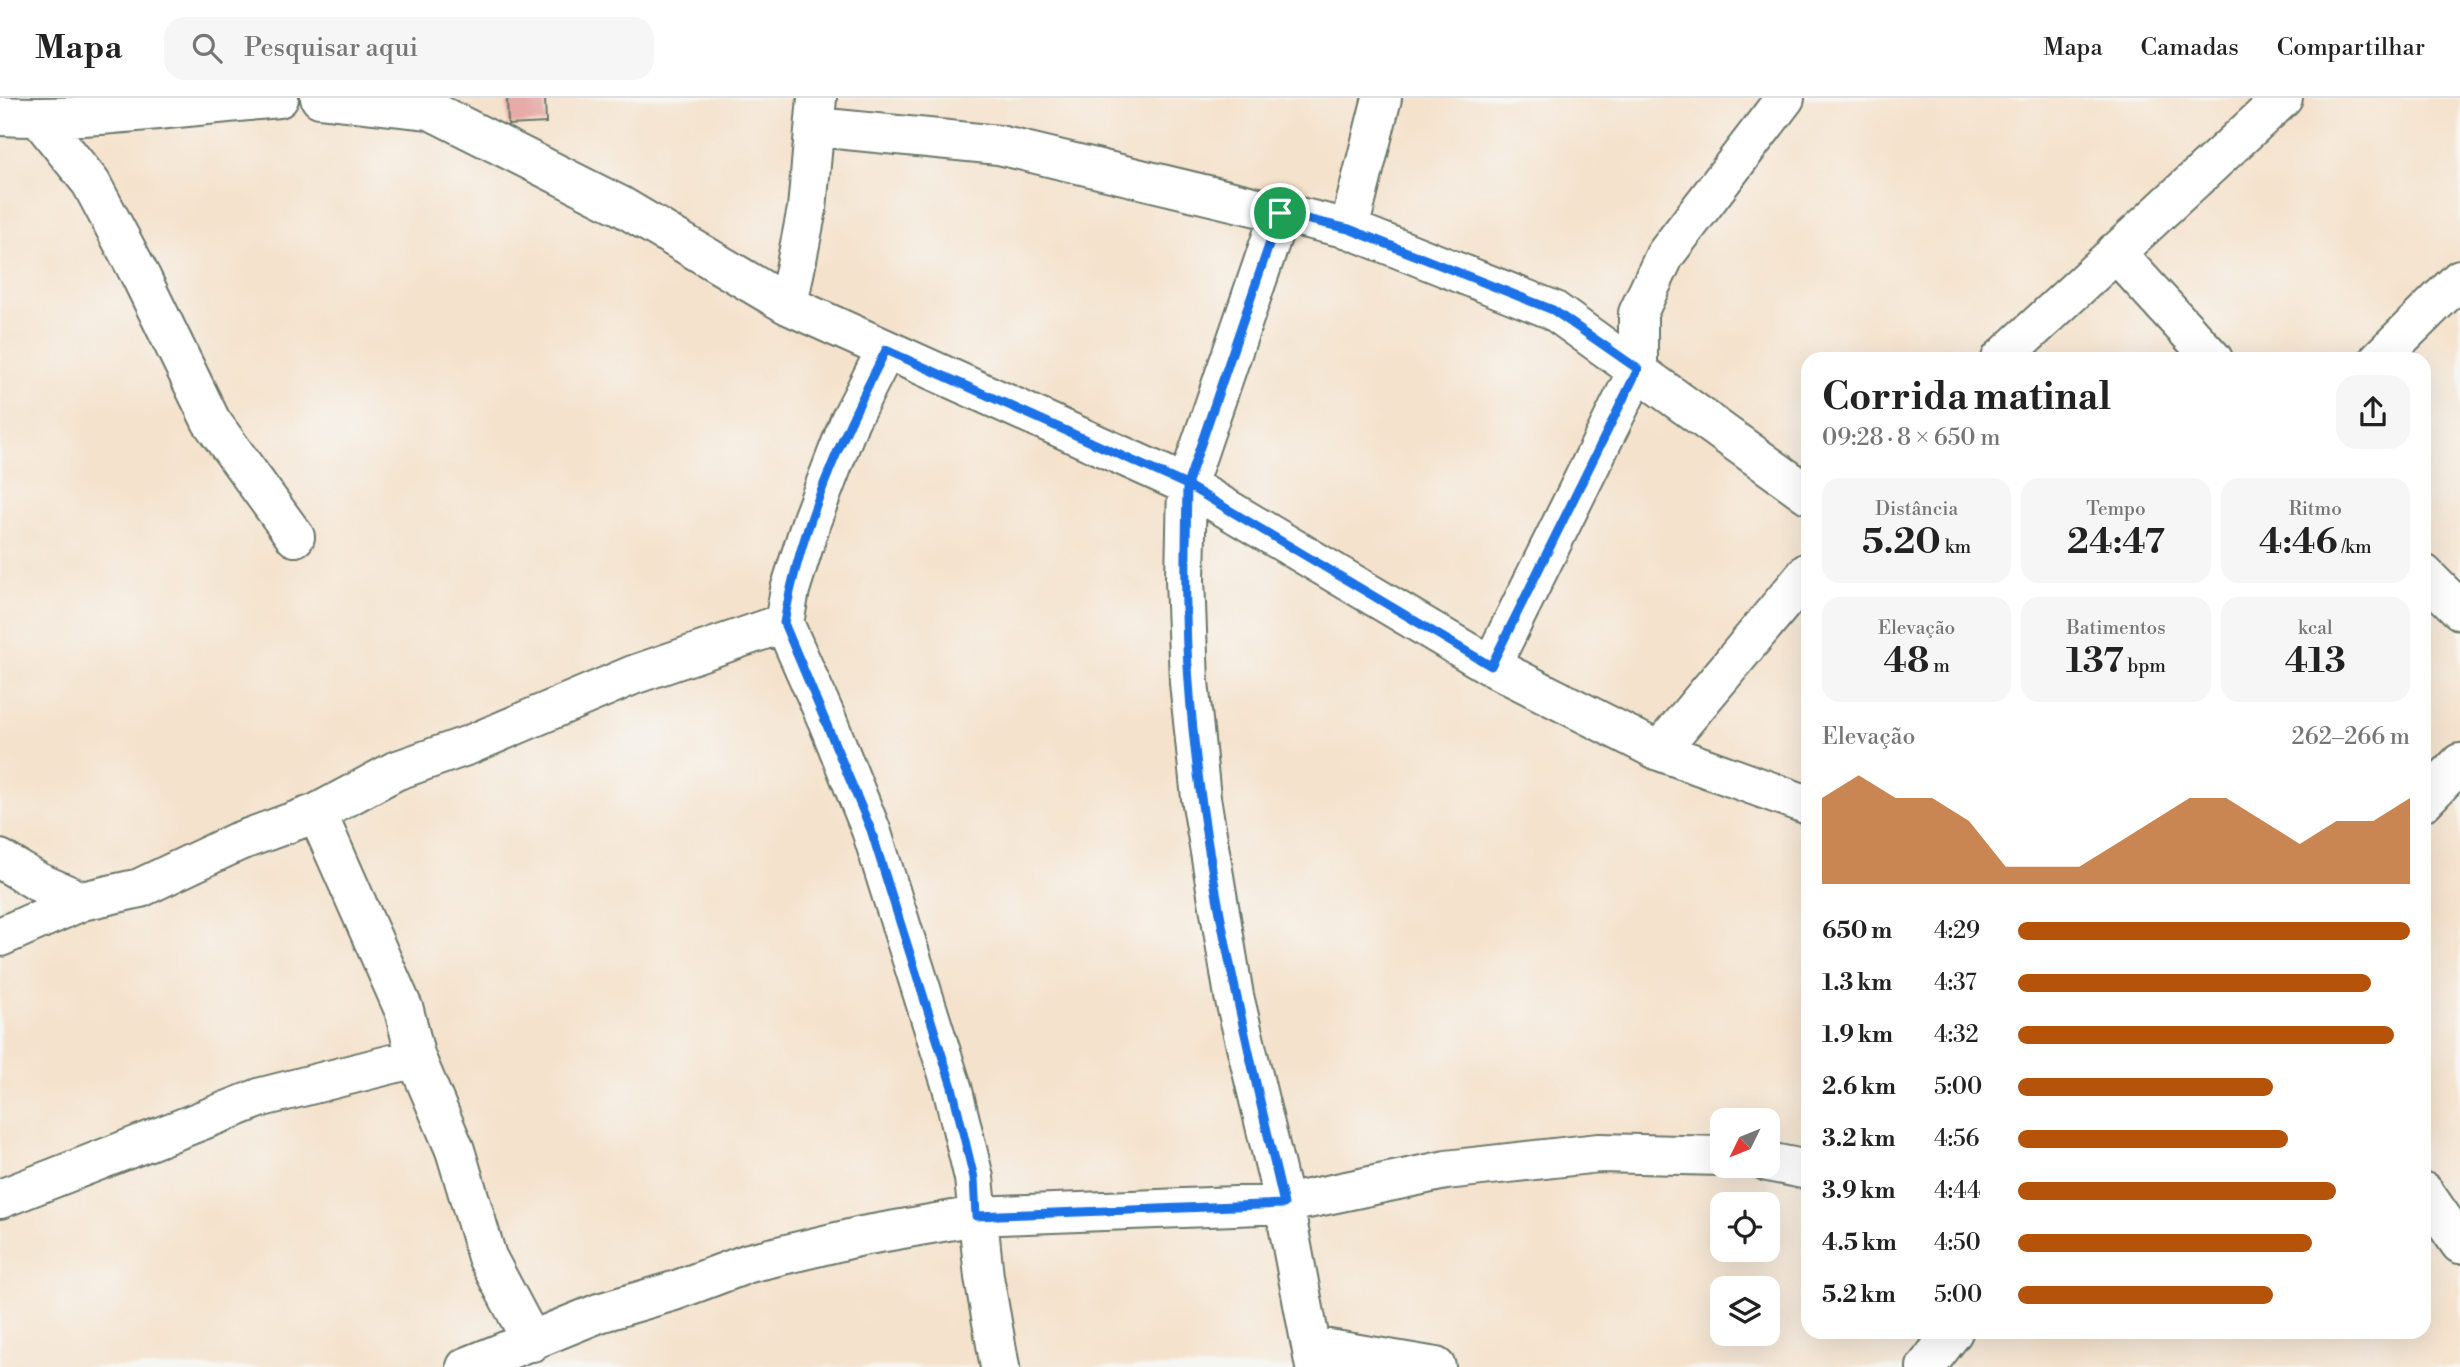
<!DOCTYPE html>
<html lang="pt">
<head>
<meta charset="utf-8">
<style>
	:root { --surface:#fff; --page:#f6f6f6; --text:#222; --muted:#767676; --line:#e0e0e0; --accent:#b45309 }
	body { margin:0; font-family:"Libre Bodoni",serif; background:var(--page); color:var(--text); height:100vh; display:flex; flex-direction:column; font-size:26px; white-space:nowrap }
	* { box-sizing:border-box; margin:0 }
	p { font-size:23px; color:var(--muted) }
	.icon { flex:none; width:38px; height:38px; fill:none; stroke:currentColor; stroke-width:2; stroke-linecap:round; stroke-linejoin:round }
	.map { position:relative; flex:1; overflow:hidden }
	.side { position:absolute; left:1801px; top:254px; width:630px; height:987px; display:flex; flex-direction:column; background:var(--surface); border-radius:21px; box-shadow:0 7px 28px #0002 }
	.side>* { flex:none }
	.needle { width:46px; rotate:227deg }
	.buttons { position:absolute; left:1710px; top:1010px; display:grid; gap:14px }
	.buttons a { display:grid; place-items:center; width:70px; height:70px; border-radius:14px; background:var(--surface); box-shadow:0 7px 28px #0002; font-size:35px }
	.pin { position:absolute; display:grid; place-items:center; width:60px; height:60px; color:#fff; margin:-30px; border:4px solid #fff; border-radius:50%; box-shadow:0 2px 7px #0007 }
	.round { display:grid; place-items:center; flex:none; width:74px; height:74px; border-radius:21px; background:var(--page) }
	.overview { display:flex; align-items:center; justify-content:space-between; height:119px; padding:0 21px }
	h1 { font-size:38px; font-weight:700; line-height:52px }
	.metrics { display:grid; grid-template-columns:repeat(3,1fr); gap:10px; height:119px; padding:7px 21px }
	.metrics div { display:grid; align-content:center; border-radius:18px; background:var(--page); text-align:center }
	.metrics b { font-size:35px; font-weight:700 }
	.metrics small { font-size:19px; font-weight:400 }
	.metrics p { font-size:19px }
	.chart { height:196px; padding:14px 21px }
	.chart p { display:flex; justify-content:space-between }
	.chart svg { width:100%; height:126px; margin-top:7px; fill:var(--accent); opacity:.7 }
	ul { padding:0 21px; list-style:none; font-size:23px }
	li { display:grid; grid-template-columns:112px 84px 1fr; align-items:center; height:52px }
	li i { height:18px; border-radius:9px; background:var(--accent) }
	header { display:flex; align-items:center; gap:42px; box-sizing:border-box; height:98px; padding:0 35px; background:var(--surface); border-bottom:2px solid var(--line) }
	header strong { font-size:33px }
	nav { display:flex; gap:38px; margin-inline-start:auto; font-size:24px }
	.search { width:490px; height:63px; background:var(--page); display:flex; align-items:center; gap:18px; box-sizing:border-box; padding:0 24px; border-radius:21px; color:var(--muted); font-size:26px }
	.map>svg:first-child { display:block }
	.building { fill:#e7aaa6 }
	.lines { fill:none; stroke-linecap:round; stroke-linejoin:round }
	.street-casing { stroke:#6a7769; stroke-width:42 }
	.street { stroke:#fff; stroke-width:38 }
	.route-casing { stroke:#fff; stroke-width:14 }
	.route { stroke:#1a73e8; stroke-width:9 }
</style>
</head>
<body>
<header>
<strong>Mapa</strong>
<div class="search"><svg class="icon" aria-label="search" viewBox="0 0 24 24"><circle cx="10" cy="10" r="6"/><path d="M15 15l6 6"/></svg>Pesquisar aqui</div>
<nav><a>Mapa</a><a>Camadas</a><a>Compartilhar</a></nav>
</header>
<div class="map">
<svg width="2460" height="1269" viewBox="0 0 2460 1269">
	<rect width="100%" height="100%" fill="#f6f6f2"/>
	<filter id="ink" filterUnits="userSpaceOnUse"><feTurbulence type="fractalNoise" baseFrequency=".0143" numOctaves="2"/><feDisplacementMap in="SourceGraphic" scale="14" xChannelSelector="R" yChannelSelector="G"/><feConvolveMatrix kernelMatrix="1 2 1 2 8 2 1 2 1" color-interpolation-filters="sRGB"/></filter>
	<filter id="wash" filterUnits="userSpaceOnUse"><feTurbulence type="fractalNoise" baseFrequency=".00686" numOctaves="4" result="noise"/><feDisplacementMap in="SourceGraphic" scale="28" xChannelSelector="R" yChannelSelector="G"/><feGaussianBlur stdDeviation="1.57" result="paint"/><feColorMatrix in="noise" values="0 0 0 0 0 0 0 0 0 0 0 0 0 0 0 0 0 1.4 0 .05"/><feComposite in="paint" operator="in"/></filter>
	<g filter="url(#wash)">
		<rect width="100%" height="100%" fill="#f5e2cc"/>
		<g id="blocks">
			<path class="building" d="M507 0H545L546 25 508 27Z"/>
		</g>
	</g>
	<g filter="url(#ink)">
		<use href="#blocks" fill-opacity="0" stroke="#6a7769" stroke-width="2"/>
		<g class="lines">
			<g class="street-casing">
				<path id="street" d="M320 0 430 12 621 108 788 207 1187 387 1491 568 1659 653 1808 707
					M0 18C94 23 186 8 279 0
					M39 20 91 85 141 179 211 323 295 439
					M816 29 999 47 1349 131 1553 212 1808 396
					M1280 115 1187 387 1185 481 1189 584 1201 700 1234 898 1284 1106 1315 1269
					M1349 131 1382 0
					M2115 154 2213 261
					M788 207 807 111 817 0
					M886 252 850 322 812 421 790 492 784 525 827 622 871 732 952 989 974 1080 984 1179 1000 1269
					M2001 261 2283 0
					M2379 261 2460 181
					M2424 476 2460 512
					M1491 568 1638 271V215L1665 157 1785 0
					M1659 653 1808 474
					M2424 703 2460 665
					M317 715 404 912 416 960 455 1052 487 1159 532 1244
					M0 761 38 784 82 803
					M0 839 82 803 140 790 237 744 317 715 395 673 469 647 633 577 784 525
					M1768 1064 1808 1072
					M2424 1094 2460 1146
					M0 1101 262 999 416 960
					M1311 1248 1436 1269
					M466 1269 599 1215 674 1193 749 1165 862 1138 976 1118 1284 1106 1446 1072 1599 1055 1722 1058
					M1926 1269 1953 1234"/>
			</g>
			<use href="#street" class="street"/>
		</g>
	</g>
	<g class="lines" filter="url(#ink)">
		<g class="route-casing">
			<path id="route" d="M1280 115 1187 387 886 252C842 338 800 429 784 525L871 732 952 989 974 1080 976 1118 1284 1106C1244 934 1201 761 1189 584 1184 518 1186 453 1187 387L1491 568 1638 271 1553 212 1349 131 1280 115"/>
		</g>
		<use href="#route" class="route"/>
	</g>
</svg>
<div class="buttons">
<a><svg class="needle" viewBox="-14 -14 28 28"><path d="M0-13l5 13h-10z" fill="#e53935"/><path d="M0 13l5-13h-10z" fill="#767676"/></svg></a>
<a><svg class="icon" aria-label="locate" viewBox="0 0 24 24"><circle cx="12" cy="12" r="6"/><path d="M12 2v4M12 18v4M2 12h4M18 12h4"/></svg></a>
<a><svg class="icon" aria-label="layers" viewBox="0 0 24 24"><path d="M12 4l9 5-9 5-9-5zM3 14l9 5 9-5"/></svg></a>
</div>
<div class="pin" style="left:1280px;top:115px;background:#1e9e55"><svg class="icon" aria-label="arrive" viewBox="0 0 24 24"><path d="M6 21V4h12l-3 4 3 4H6"/></svg></div>
<section class="side">
<div class="overview"><div><h1>Corrida matinal</h1><p>09:28 · 8 × 650 m</p></div><a class="round"><svg class="icon" aria-label="share" viewBox="0 0 24 24"><path d="M12 15V3M7 8l5-5 5 5M5 13v7h14v-7"/></svg></a></div>
<div class="metrics">
<div><p>Distância</p><b>5.20<small> km</small></b></div>
<div><p>Tempo</p><b>24:47</b></div>
<div><p>Ritmo</p><b>4:46<small> /km</small></b></div>
</div>
<div class="metrics">
<div><p>Elevação</p><b>48<small> m</small></b></div>
<div><p>Batimentos</p><b>137<small> bpm</small></b></div>
<div><p>kcal</p><b>413</b></div>
</div>
<div class="chart"><p><span>Elevação</span>262–266 m</p>
<svg viewBox="0 0 160 44" preserveAspectRatio="none"><path d="M0 44V14L10 6L20 14L30 14L40 22L50 38L60 38L70 38L80 30L90 22L100 14L110 14L120 22L130 30L140 22L150 22L160 14V44z"/></svg>
</div>
<ul>
<li><b>650 m</b>4:29<i style="width:100%"></i></li>
<li><b>1.3 km</b>4:37<i style="width:90%"></i></li>
<li><b>1.9 km</b>4:32<i style="width:96%"></i></li>
<li><b>2.6 km</b>5:00<i style="width:65%"></i></li>
<li><b>3.2 km</b>4:56<i style="width:69%"></i></li>
<li><b>3.9 km</b>4:44<i style="width:81%"></i></li>
<li><b>4.5 km</b>4:50<i style="width:75%"></i></li>
<li><b>5.2 km</b>5:00<i style="width:65%"></i></li>
</ul>
</section>
</div>
</body>
</html>
